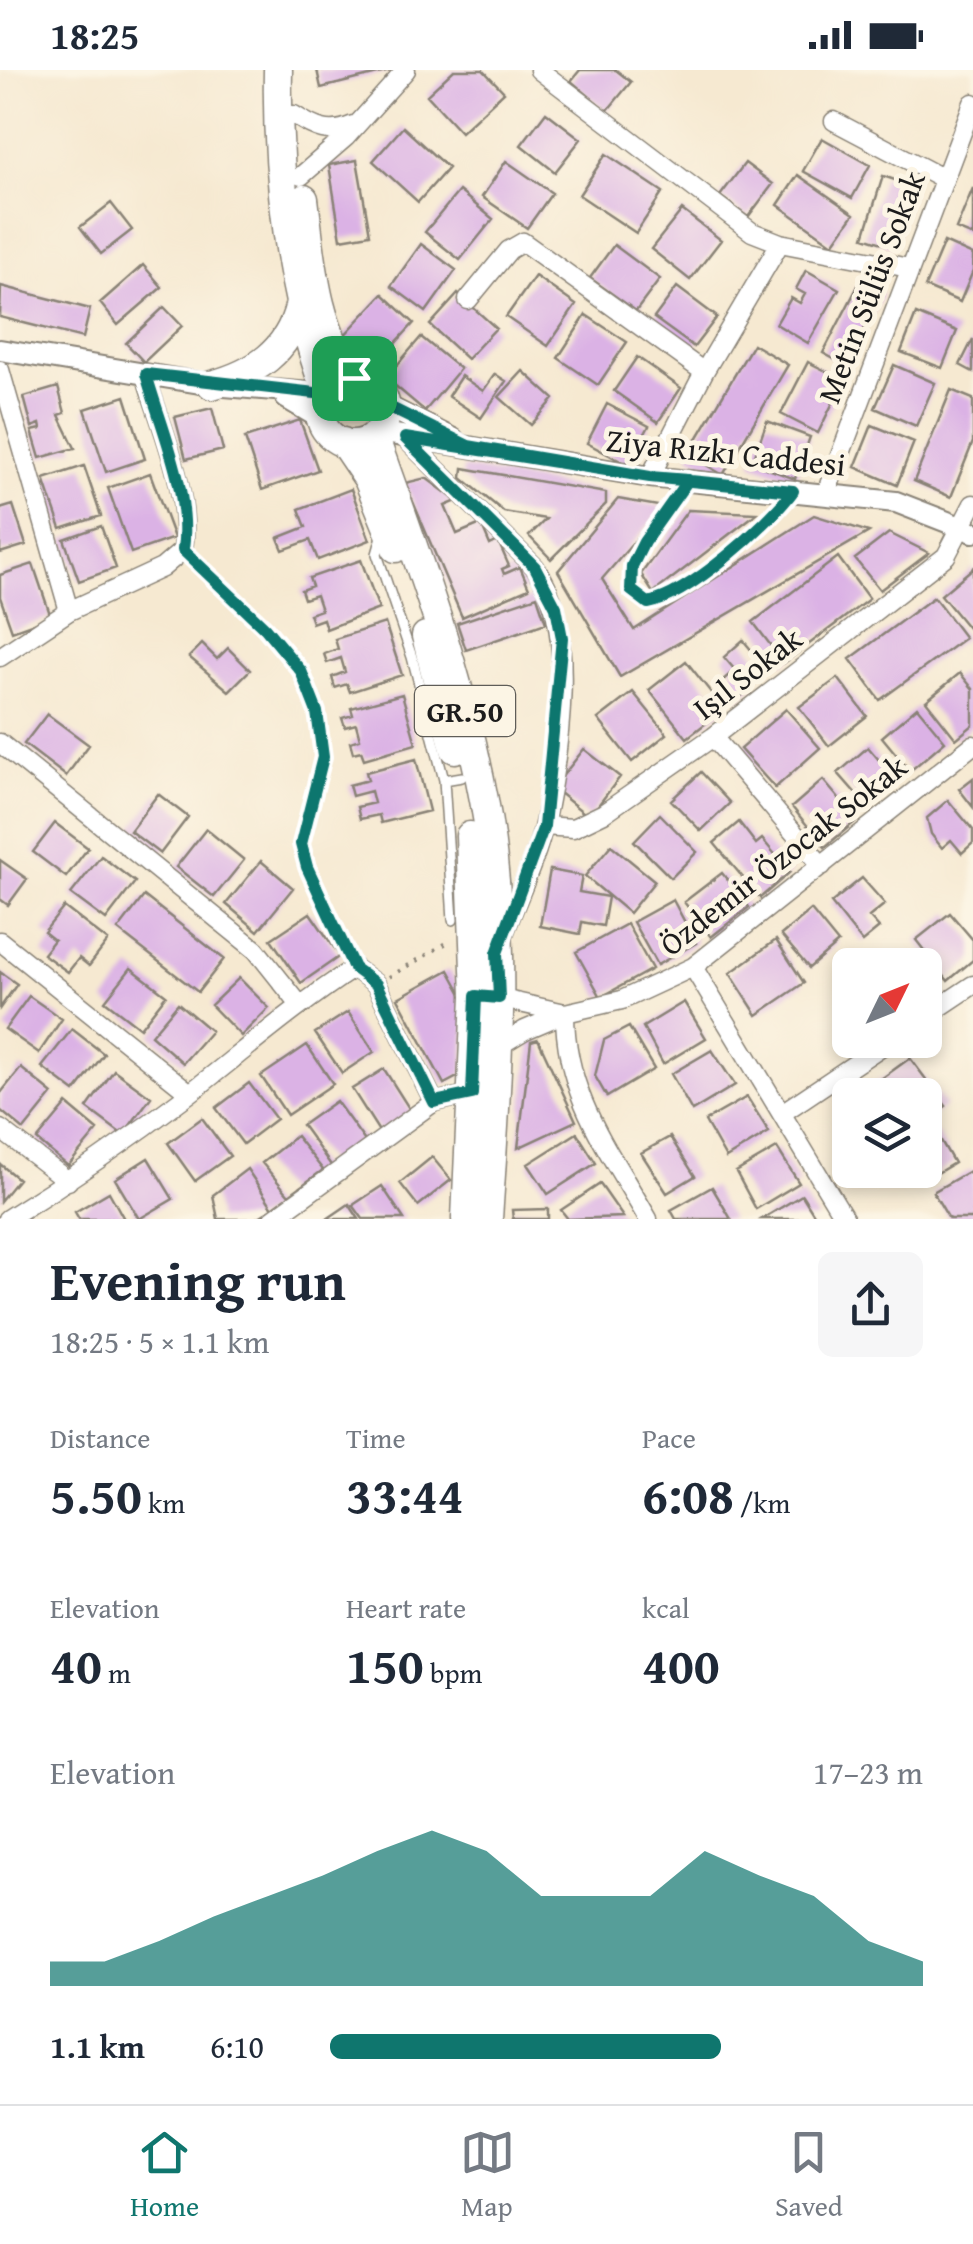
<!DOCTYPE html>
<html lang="en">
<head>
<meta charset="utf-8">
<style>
	:root { --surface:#fff; --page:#f6f6f7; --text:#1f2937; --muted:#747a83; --line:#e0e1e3; --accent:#0f766e }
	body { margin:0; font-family:"Gentium Book Plus",serif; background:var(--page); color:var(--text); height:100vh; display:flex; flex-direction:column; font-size:38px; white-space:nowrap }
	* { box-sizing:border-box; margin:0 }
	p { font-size:32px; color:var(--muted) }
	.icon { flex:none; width:55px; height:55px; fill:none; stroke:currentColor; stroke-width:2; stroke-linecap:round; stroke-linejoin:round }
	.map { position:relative; height:1149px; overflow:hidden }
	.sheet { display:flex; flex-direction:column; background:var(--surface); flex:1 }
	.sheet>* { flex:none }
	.needle { width:65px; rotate:47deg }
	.fabs { position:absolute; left:832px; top:878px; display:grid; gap:20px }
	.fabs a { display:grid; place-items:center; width:110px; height:110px; border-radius:15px; background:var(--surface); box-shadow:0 5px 15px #0003; font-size:50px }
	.pin { position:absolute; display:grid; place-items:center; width:85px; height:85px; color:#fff; margin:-42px; border-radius:20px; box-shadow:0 5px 15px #0006 }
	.round { display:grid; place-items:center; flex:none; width:105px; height:105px; border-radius:15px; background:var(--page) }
	.overview { display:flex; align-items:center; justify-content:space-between; height:170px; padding:0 50px }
	h1 { font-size:55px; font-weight:600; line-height:75px }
	.stats { display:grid; grid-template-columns:repeat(3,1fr); gap:15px; height:170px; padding:10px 50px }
	.stats div { display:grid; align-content:center }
	.stats b { font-size:50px; font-weight:600 }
	.stats small { font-size:28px; font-weight:400 }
	.stats p { font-size:28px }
	.chart { height:280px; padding:20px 50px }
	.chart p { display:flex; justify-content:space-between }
	.chart svg { width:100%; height:180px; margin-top:10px; fill:var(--accent); opacity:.7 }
	ul { padding:0 50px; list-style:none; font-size:32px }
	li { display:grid; grid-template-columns:160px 120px 1fr; align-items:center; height:75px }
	li i { height:25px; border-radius:12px; background:var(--accent) }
	.status { display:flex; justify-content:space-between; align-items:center; height:70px; padding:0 50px; background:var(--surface); direction:ltr }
	.status svg { height:28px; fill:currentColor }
	.tab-bar { display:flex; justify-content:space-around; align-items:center; height:140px; border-top:2px solid var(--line); background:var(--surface); font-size:28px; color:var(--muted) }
	.tab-bar a { display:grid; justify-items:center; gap:5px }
	.tab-bar .active { color:var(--accent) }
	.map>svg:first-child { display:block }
	.building { fill:#dbb2e5 }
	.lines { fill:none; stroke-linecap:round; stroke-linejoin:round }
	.service-casing { stroke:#898276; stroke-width:12 }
	.minor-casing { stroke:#898276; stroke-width:21 }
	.tertiary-casing { stroke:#898276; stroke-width:24 }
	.primary-casing { stroke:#898276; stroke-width:31 }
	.path { stroke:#898276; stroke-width:4; stroke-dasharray:2.5 8; stroke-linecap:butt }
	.service { stroke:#fff; stroke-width:9 }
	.minor { stroke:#fff; stroke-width:18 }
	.tertiary { stroke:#fff; stroke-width:20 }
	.primary { stroke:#fff; stroke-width:28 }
	.route-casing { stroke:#fff; stroke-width:20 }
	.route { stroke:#0f766e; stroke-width:12 }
	.labels { text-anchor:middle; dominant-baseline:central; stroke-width:10; stroke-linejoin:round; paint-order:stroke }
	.shield { fill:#fcf5e5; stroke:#5f5d58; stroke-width:2.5 }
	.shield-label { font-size:30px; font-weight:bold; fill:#1c1c1c }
	.street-label { font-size:32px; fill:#1c1c1c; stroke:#fcf5e5 }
</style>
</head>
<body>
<div class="status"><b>18:25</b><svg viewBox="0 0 49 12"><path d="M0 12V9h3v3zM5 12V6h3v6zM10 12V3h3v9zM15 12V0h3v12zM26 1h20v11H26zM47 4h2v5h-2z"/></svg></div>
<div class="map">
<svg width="973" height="1149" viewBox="0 0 973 1149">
	<rect width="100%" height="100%" fill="#fcf5e5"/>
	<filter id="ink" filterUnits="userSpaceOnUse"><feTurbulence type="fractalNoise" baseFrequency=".01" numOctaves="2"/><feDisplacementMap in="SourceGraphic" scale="20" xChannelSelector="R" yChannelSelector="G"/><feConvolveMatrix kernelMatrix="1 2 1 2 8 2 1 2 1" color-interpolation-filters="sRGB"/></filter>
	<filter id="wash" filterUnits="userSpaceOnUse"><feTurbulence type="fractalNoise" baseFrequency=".0048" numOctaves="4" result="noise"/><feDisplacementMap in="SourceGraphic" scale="40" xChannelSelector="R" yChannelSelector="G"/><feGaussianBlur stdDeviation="2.25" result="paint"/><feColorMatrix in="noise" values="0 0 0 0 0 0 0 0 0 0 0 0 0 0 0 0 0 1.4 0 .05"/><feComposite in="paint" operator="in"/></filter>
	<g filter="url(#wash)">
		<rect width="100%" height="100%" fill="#f6e9d1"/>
		<g id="blocks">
			<path class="building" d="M317 0H390V1L321 18Z
				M454 0H483L504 22 461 62 427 25Z
				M580 0H616L631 12 607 41 571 11Z
				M546 42 581 69 555 102 521 75Z
				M403 57 448 98 418 132 373 91Z
				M822 68 870 95 852 128 803 101Z
				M606 84 663 122 636 163 579 125Z
				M357 90 370 164 341 169 329 95Z
				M506 91 552 123 527 158 482 127Z
				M745 93 773 114 748 147 720 126Z
				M798 105 854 144 833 174 778 135Z
				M883 106 913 116 894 177 864 167Z
				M973 118V166L956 159Z
				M459 121 493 149 460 190 425 162Z
				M111 133 132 160 101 184 80 157Z
				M682 140 721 170 690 210 651 179Z
				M944 172 973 185V201L960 232 925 217Z
				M421 174 456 200 426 242 391 216Z
				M614 175 660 209 636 241 590 208Z
				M143 195 162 217 118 255 100 233Z
				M806 200 839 219 808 273 776 254 791 228 800 233 805 224 796 219Z
				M535 206 576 235 548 276 506 247Z
				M860 212 883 224 845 295 823 283Z
				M1 216 90 239 83 268 0 247Z
				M677 217 717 247 694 277 654 248Z
				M383 224 414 253 371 300 340 270Z
				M458 224 496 258 467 289 430 255Z
				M164 237 182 256 144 292 126 273Z
				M916 244 957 261 942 298 901 282Z
				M586 245 627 272 598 315 558 288Z
				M421 267 460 299 425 341 386 308Z
				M973 269V302L960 295Z
				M753 274 788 295 723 405 688 384Z
				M637 287 681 318 658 352 614 321Z
				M808 292 844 310 818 363 781 344Z
				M894 295 935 313 916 356 875 338Z
				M523 301 554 329 531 355 499 327Z
				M495 304 506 311 481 348 448 326 461 306 483 321Z
				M58 317 65 343 59 345 75 378 40 388 32 361 41 359 40 354 32 357 24 327Z
				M951 320 973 329V372L951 427 914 411Z
				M125 326 145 389 106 402 85 339Z
				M607 334 649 356 628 395 587 373Z
				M212 338 223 380 186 389 175 347Z
				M300 350 318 400 262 420 245 368Z
				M767 351 810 367 795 409 752 393Z
				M872 355 914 372 897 415 855 397Z
				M84 396 101 446 61 459 44 409Z
				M463 398 606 423V434L551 489 529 466 546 449 504 442 462 408Z
				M150 403 174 468 131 483 108 418Z
				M426 408 457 431 445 436 457 464 481 454 490 475 498 471 509 496 502 499 504 504 520 497 529 518 462 547 405 413Z
				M351 419 370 470 318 490 310 470 283 480 278 468 306 457 299 439Z
				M618 429 664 437 602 509 634 560 814 445 869 462 620 607 558 501Z
				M13 435 26 475 0 483V439Z
				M688 440 757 443 653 523 641 504Z
				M101 456 116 498 79 511 64 469Z
				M889 463 929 483 880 520 855 489Z
				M838 487 869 529 784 593 753 552Z
				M361 490 379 539 326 559 323 549 312 553 309 544 321 540 316 525 304 529 301 520 312 516 309 508Z
				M33 494 51 547 12 561 0 527V505Z
				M973 498V564L941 525Z
				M537 526 546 553 466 580 457 553Z
				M934 527 965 568 880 630 850 589Z
				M385 553 402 605 350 622 347 614 335 618 332 607 345 602 341 588 327 593 324 584 338 579 335 569Z
				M743 570 762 593 749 605 756 613 738 629 722 611 735 600 724 587Z
				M202 574 217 589 228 578 250 600 229 621 189 587Z
				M686 591 724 639 687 668 649 620Z
				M960 603 973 619V655L956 669 926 631Z
				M838 608 867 646 829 676 799 637Z
				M633 622 667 664 632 692 598 649Z
				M402 624 416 674 364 689 361 681 353 683 350 672 360 669 356 654 345 657 342 648 353 645 351 638Z
				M917 637 945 671 910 701 882 667Z
				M786 639 820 678 775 718 740 679Z
				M47 644 89 675 66 706 24 674Z
				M868 677 896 710 866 735 838 703Z
				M584 679 620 707 589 747 553 718Z
				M416 689 429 741 381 753 379 745 360 749 357 737 374 733 371 721 352 726 349 715 368 710 366 702Z
				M701 702 730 733 701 761 671 730Z
				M973 708V737L959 719Z
				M823 710 857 750 825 777 792 737Z
				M158 724 188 747 160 784 130 761Z
				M948 730 973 760V773L962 783 951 770 942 778 931 764 927 748Z
				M660 744 697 782 671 808 634 771Z
				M739 752 756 774 762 769 790 802 760 828 714 773Z
				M55 753 88 778 66 807 33 782Z
				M206 759 244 790 214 827 176 797Z
				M611 775 655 811 629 843 585 806Z
				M101 786 135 812 106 850 71 824Z
				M0 790 27 809 8 835 0 829Z
				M261 791 293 818 258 861 226 834Z
				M550 800 582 806 579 822 608 827 603 856 582 852 580 864 540 856Z
				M722 803 749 837 711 867 684 832Z
				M862 808 885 834 869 847 879 858 862 872 831 833Z
				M144 826 224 889 198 922 118 860Z
				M673 830 696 873 657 895 633 852Z
				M64 837 108 871 89 896 79 888 68 902 43 884 54 870 44 862Z
				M811 840 838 873 809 898 781 865Z
				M310 843 340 886 301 913 271 869Z
				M950 843 973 870V890L948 911 916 870Z
				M627 854 652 899 601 927 576 882Z
				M776 870 804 913 757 945 730 903Z
				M131 898 166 925 140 958 105 931Z
				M449 900 467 933 463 1004 444 1014 398 928Z
				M0 902 17 914 0 938Z
				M239 908 269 938 241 966 211 935Z
				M29 926 62 949 39 983 5 959Z
				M684 932 706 968 663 994 643 957Z
				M178 933 211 961 183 993 151 965Z
				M348 942 374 982 342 1003 315 963Z
				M629 957 654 999 607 1027 595 1006 604 970Z
				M72 959 104 984 75 1022 42 997Z
				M538 969 576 1051 518 1078 531 971Z
				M307 975 333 1014 287 1045 261 1006Z
				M712 980 735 1015 692 1041 671 1004Z
				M910 988 946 1036 925 1051V1025H882L874 1014Z
				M21 998 53 1024 24 1060 0 1040V1024Z
				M384 999 412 1043 380 1063 352 1019Z
				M114 1000 151 1027 123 1065 87 1038Z
				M249 1013 276 1049 243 1074 216 1038Z
				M747 1027 769 1062 726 1088 705 1051Z
				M336 1031 367 1074 333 1098 302 1055Z
				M67 1034 98 1060 68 1096 37 1070Z
				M202 1048 230 1086 195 1111 168 1073Z
				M936 1062 954 1093 924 1111 917 1100H925V1068Z
				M577 1063 596 1093 548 1124 528 1094Z
				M296 1066 323 1100 289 1125 262 1093Z
				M670 1067 695 1106 667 1123 641 1083Z
				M777 1078 799 1113 756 1139 736 1102Z
				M432 1087 451 1110 418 1136 400 1113Z
				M148 1088 173 1129 139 1149 115 1109Z
				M0 1094 18 1109 0 1131Z
				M247 1099 273 1138 256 1149H218L213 1125Z
				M973 1099V1149H949L933 1122Z
				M600 1114 623 1147 568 1149 561 1140Z
				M382 1116 404 1149H363L353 1135Z
				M712 1117 731 1149H676L671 1140Z
				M109 1122 124 1149H79L75 1142Z
				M802 1125 817 1149H762Z
				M349 1134 359 1149H327Z
				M548 1139V1149H513L512 1140Z"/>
		</g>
	</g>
	<g filter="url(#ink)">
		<use href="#blocks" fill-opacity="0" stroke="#898276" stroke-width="2.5"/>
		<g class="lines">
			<g class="service-casing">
				<path id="service" d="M686 413 644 472 631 495V520L648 533C687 526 768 455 792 423
					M383 463 377 484 412 587 444 710 453 850
					M183 480 265 557 301 601 317 642 323 687 301 775 322 831 354 898
					M444 710 462 707"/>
			</g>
			<g class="minor-casing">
				<path id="minor" d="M539 0 752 162 780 173 909 198
					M294 45C314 58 330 66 353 55
					M834 51 944 109
					M301 106 346 67 406 0
					M468 230 509 180 523 172 704 302
					M0 300 69 541
					M405 368 535 497C579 554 559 686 544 754 536 791 517 828 504 864
					M650 407 704 302 780 173
					M826 423 973 33
					M0 587 69 541 162 498 183 480C191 423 161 358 145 304
					M713 667 822 796
					M0 673 256 880 299 934
					M544 756 573 758 604 743 713 667 946 486 973 434
					M0 871 190 1023
					M693 897 845 1149
					M493 927 565 943
					M565 943C565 1026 609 1080 648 1149
					M925 947 973 915
					M497 977 525 960 565 943 622 930 693 897 973 675
					M782 1043 891 970
					M0 1059 68 1111
					M7 1149C70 1110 131 1068 190 1023 245 980 296 936 354 898L376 914 434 1032
					M273 1149 434 1032 472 1024"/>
			</g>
			<g class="tertiary-casing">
				<path id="tertiary" d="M0 280 212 315 324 324
					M286 328 321 349
					M385 335 453 369
					M378 362 650 407 896 432 973 462"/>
			</g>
			<g class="primary-casing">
				<path id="primary" d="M278 0C276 104 290 224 326 322
					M304 129C312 191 315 257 354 308
					M320 341a33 33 0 1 1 66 0a33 33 0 1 1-66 0Z
					M212 315C255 303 288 282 299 237
					M374 366C417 486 461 605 484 730 510 867 497 1011 488 1149
					M343 372 368 409 396 478
					M426 566 455 679
					M466 1149 476 926 470 766"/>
			</g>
			<path class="path" d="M389 907 450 871"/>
			<use href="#service" class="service"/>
			<use href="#minor" class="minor"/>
			<use href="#tertiary" class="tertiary"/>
			<use href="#primary" class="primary"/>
		</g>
	</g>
	<g class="lines" filter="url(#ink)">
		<g class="route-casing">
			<path id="route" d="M354 308 338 311 324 324 146 304C161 358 191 423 183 480L265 558 301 601 317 642 323 687 301 774 307 797 354 898 376 914 434 1032 472 1024 476 926 499 928 497 883 544 756 562 568 556 537 535 497 405 368 650 407 688 410 644 472 632 496 631 520 648 533C688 526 769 454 793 421L650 407 468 376 385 335 374 316 354 308"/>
		</g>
		<use href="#route" class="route"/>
	</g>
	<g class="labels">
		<rect class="shield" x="415" y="616" width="100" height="50" rx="8"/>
		<g class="shield-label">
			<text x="465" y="641">GR.50</text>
		</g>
		<g class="street-label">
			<text transform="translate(871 217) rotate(-69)">Metin Sülüs Sokak</text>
			<text transform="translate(726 382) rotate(6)">Ziya Rızkı Caddesi</text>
			<text transform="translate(747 603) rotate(-38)">Işıl Sokak</text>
			<text transform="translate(783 785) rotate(-38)">Özdemir Özocak Sokak</text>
		</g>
	</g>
</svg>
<div class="fabs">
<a><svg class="needle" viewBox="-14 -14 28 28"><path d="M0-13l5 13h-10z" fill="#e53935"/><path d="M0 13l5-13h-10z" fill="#747a83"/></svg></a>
<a><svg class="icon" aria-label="layers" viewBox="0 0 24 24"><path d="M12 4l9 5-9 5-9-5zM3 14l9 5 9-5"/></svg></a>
</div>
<div class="pin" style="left:354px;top:308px;background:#1e9e55"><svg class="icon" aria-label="arrive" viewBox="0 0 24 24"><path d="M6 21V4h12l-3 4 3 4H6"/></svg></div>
</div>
<section class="sheet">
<div class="overview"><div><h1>Evening run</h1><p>18:25 · 5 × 1.1 km</p></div><a class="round"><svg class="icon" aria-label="share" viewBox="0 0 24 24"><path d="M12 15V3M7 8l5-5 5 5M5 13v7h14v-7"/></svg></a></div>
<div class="stats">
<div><p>Distance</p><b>5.50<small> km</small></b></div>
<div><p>Time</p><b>33:44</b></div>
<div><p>Pace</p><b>6:08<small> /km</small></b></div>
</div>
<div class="stats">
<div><p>Elevation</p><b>40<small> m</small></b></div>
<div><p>Heart rate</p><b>150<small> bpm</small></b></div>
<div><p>kcal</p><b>400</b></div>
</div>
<div class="chart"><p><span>Elevation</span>17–23 m</p>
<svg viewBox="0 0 160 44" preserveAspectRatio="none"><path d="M0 44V38L10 38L20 33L30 27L40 22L50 17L60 11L70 6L80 11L90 22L100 22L110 22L120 11L130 17L140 22L150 33L160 38V44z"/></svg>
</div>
<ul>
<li><b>1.1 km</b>6:10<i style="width:66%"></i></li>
</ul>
</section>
<nav class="tab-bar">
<a class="active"><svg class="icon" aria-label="home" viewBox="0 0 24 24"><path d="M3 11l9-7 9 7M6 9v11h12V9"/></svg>Home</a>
<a><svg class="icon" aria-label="map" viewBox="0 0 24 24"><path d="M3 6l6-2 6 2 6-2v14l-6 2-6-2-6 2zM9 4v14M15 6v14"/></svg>Map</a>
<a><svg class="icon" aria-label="saved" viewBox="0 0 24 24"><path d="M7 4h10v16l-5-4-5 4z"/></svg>Saved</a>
</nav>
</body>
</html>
